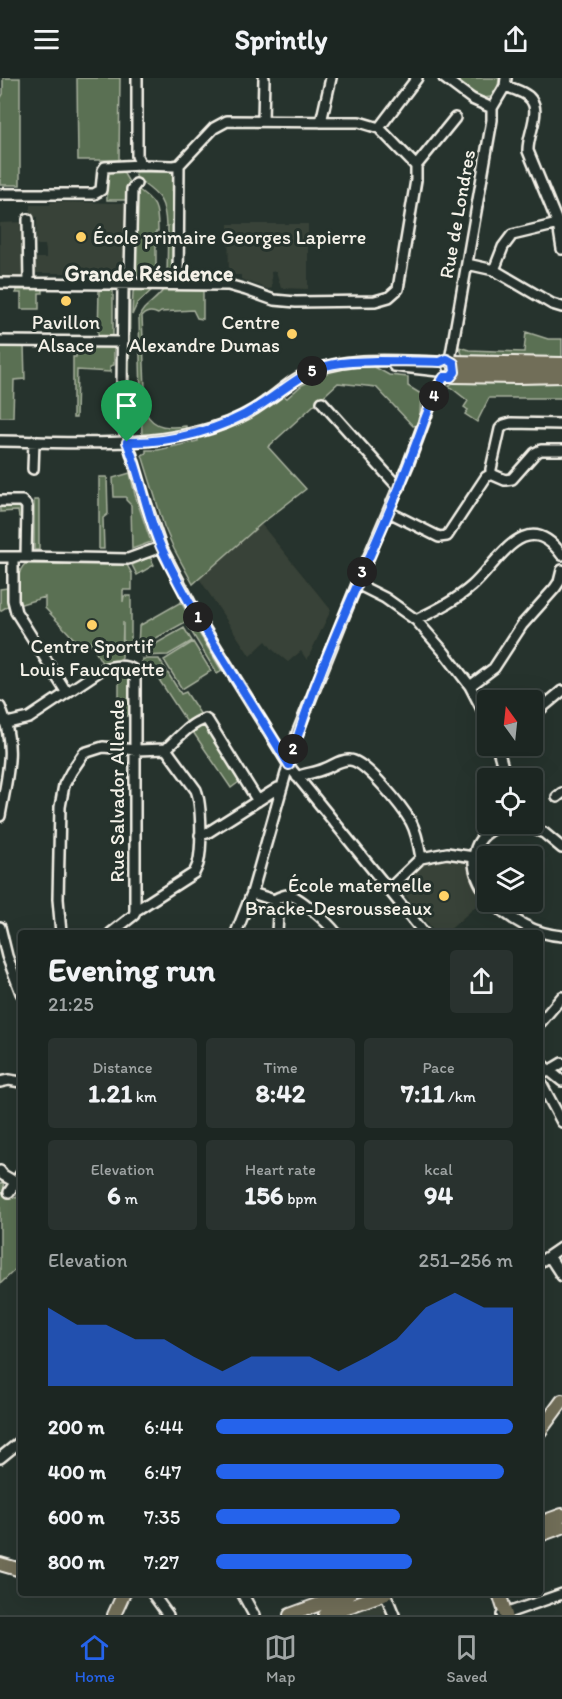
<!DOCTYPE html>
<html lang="en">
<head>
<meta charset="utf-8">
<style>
	:root { --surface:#1c2622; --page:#29322f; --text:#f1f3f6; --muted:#a0a5a5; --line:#3a4340; --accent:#2563eb }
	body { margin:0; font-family:Itim,sans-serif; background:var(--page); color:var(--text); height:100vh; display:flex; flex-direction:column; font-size:22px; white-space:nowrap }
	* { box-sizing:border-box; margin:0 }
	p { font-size:20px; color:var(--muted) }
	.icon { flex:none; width:33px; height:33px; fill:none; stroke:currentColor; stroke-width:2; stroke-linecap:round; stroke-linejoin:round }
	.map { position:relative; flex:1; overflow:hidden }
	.panel { position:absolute; left:18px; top:852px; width:525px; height:666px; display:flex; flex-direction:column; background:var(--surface); border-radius:6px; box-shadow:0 6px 24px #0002,0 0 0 2px var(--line) }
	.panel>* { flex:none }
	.needle { width:39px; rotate:345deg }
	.buttons { position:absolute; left:477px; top:612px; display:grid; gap:12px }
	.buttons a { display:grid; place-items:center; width:66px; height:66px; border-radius:6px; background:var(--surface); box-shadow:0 6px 24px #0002,0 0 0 2px var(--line); font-size:30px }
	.pin { position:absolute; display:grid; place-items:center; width:51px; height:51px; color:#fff; margin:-62px -26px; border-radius:50% 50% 50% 0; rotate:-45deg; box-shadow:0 0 6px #0007 }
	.pin .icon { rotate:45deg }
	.km { position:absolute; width:30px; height:30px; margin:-15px; border-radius:50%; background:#222; color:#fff; font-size:16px; line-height:30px; text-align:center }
	.round { display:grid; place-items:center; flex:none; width:63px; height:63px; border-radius:6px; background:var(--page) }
	.summary { display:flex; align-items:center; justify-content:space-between; height:102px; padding:0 30px }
	h1 { font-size:33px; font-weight:800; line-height:45px }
	.figures { display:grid; grid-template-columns:repeat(3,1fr); gap:9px; height:102px; padding:6px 30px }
	.figures div { display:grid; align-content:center; border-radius:6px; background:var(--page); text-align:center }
	.figures b { font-size:26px; font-weight:800 }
	.figures small { font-size:16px; font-weight:400 }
	.figures p { font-size:16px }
	.chart { height:168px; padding:12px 30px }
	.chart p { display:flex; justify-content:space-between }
	.chart svg { width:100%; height:108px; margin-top:6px; fill:var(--accent); opacity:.7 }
	ul { padding:0 30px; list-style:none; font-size:20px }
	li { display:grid; grid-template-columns:96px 72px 1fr; align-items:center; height:45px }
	li i { height:15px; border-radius:8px; background:var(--accent) }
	header { display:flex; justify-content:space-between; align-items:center; height:78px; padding:0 30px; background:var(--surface); font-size:27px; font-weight:800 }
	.dock { display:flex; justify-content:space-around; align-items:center; height:84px; border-top:2px solid var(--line); background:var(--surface); font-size:16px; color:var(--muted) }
	.dock a { display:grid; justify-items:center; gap:3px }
	.dock .current { color:var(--accent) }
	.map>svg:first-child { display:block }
	.built { fill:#394237 }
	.green { fill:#5a6f52; stroke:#a7b09d; stroke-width:1.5 }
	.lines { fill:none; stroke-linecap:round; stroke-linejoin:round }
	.minor-casing { stroke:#f4f1e8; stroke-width:14 }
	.major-casing { stroke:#f4f1e8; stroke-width:16 }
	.highway-casing { stroke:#f4f1e8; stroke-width:18 }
	.minor { stroke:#26332d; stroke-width:9 }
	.major { stroke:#716e59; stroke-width:12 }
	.highway { stroke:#716e59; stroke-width:14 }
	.route-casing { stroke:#fff; stroke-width:12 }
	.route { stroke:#2563eb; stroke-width:8 }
	.poi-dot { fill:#ffd166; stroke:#26332d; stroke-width:2 }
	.labels { text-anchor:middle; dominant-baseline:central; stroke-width:6; stroke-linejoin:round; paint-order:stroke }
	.street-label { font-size:20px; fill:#f4f1e8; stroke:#26332d }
	.poi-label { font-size:20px; fill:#f4f1e8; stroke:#26332d }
	.quarter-label { font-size:22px; font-weight:bold; fill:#f4f1e8; stroke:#26332d }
</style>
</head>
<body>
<header><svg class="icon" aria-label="menu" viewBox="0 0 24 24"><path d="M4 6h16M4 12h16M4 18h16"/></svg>Sprintly<svg class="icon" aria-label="share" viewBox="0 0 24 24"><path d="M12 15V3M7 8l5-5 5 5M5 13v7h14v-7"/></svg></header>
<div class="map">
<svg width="562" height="1537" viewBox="0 0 562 1537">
	<rect width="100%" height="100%" fill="#26332d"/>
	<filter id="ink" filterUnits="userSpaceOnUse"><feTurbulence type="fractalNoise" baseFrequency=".0167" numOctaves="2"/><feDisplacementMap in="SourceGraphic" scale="12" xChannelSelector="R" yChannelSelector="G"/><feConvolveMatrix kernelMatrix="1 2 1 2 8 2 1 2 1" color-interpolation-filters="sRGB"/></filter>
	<g filter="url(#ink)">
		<path class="built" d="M51 124 126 125 124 190H115V195H33V182L36 180H46V173L45 167H38L36 165 37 139 30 138V127H50Z
			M25 144V199H0V145Z
			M228 146H308V211L281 210 276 193 271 194 272 210 268 211 241 201V197H229Z
			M261 446 331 532 307 582 301 573 288 584 273 572 266 563 250 578 199 500Z
			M448 779 459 781 465 784 470 790 475 806 484 821 446 855H436L398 808 411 794 432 781Z
			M381 1522 383 1524 389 1537H341Z"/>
		<path class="green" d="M3 0H20V107H0V21L3 16Z
			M77 0H120L119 82H78Z
			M452 0H499C497 38 467 11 452 0Z
			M106 94H123L130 106 129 122H107Z
			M135 94H176L175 198H167L168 148H166C165 119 158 117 137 101Z
			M136 110C157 124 158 129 158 153H156V197H138L135 192Z
			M136 209H155L137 226 132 237 133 214Z
			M43 211V215H39V231H21V215H16L17 212Z
			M99 212H113V258H98Z
			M163 212 203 213V241L197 240 193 232 161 234 158 236C152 233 147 233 142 238L146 335C154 351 170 350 186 348V352L142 360 139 240C142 228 156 223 163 212Z
			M130 214 129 323C131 331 133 334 127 341L125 215Z
			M526 254 548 261H562V283L467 281 463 278 459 269 469 272 524 274Z
			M0 266 24 267 25 301 14 302 13 339H0Z
			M77 267H114V287L110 288V294L77 292 76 340H73V279H76Z
			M371 287 389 297 408 299V308L421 316 420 336 418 347 413 348 376 309 338 305 268 369 306 411 261 446 193 506 174 471 164 448 142 377 146 375V372H158L198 363V358C230 350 255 337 281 317L287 320 302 307 321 298 320 294 342 288Z
			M562 301V320H489L477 344 465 336 468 332 464 329 468 323 449 308 454 304Z
			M130 395 135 417 151 464 132 471 131 427 126 422V419H114L113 400Z
			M99 399H107L108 436 103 440 104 471H99Z
			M34 422H39V472H34Z
			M0 426 20 427 21 439H19L18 433 0 434Z
			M150 479 154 487 137 497 132 487Z
			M25 486 127 487 132 496V512H123V524L124 518H131V568H123V544L122 580 114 584 102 585 90 564H77L45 530V519L18 527C18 514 15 495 25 486Z
			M7 510 8 528 0 533V511Z
			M181 524 191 541 138 570 139 548Z
			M193 545 222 593 217 596 188 548Z
			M184 550 192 563 168 577 141 578V574Z
			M193 564 211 593 182 611 164 582Z
			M142 581H159L181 616 186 614 201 637 188 646 154 594 142 600Z
			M119 594H127L131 597V638H119Z
			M204 646 207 647 242 705 239 704 231 710 191 651Z
			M3 1104 4 1114 16 1120 21 1112V1186L0 1206V1106Z"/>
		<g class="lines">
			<g class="minor-casing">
				<path id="minor" d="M137 0V78L141 87 173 88 179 87 214 50 227 43 359 44 379 50 416 88
					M444 0 472 21 492 30
					M505 8C511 10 517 12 523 15 547 27 527 54 528 73L558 146 562 171
					M263 43 264 0
					M321 44 331 0
					M379 50 417 0
					M416 88 455 40
					M0 116H94L101 112 103 92 105 89 141 87
					M28 141 29 205
					M467 186 494 192 552 226 562 229
					M494 192 503 169 512 157 558 146
					M0 205 228 207 246 212 274 222 296 224 375 223 389 219 398 211 416 102V88
					M123 206 122 317 124 351 145 422 161 469 198 540 292 692 424 855
					M134 206 130 196 132 111 136 106
					M178 206 179 87
					M0 263 123 264
					M450 282 492 42V30L505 8 506 0
					M394 288 438 293
					M322 324 399 410
					M0 363C71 364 144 371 212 350 231 344 249 336 265 324 276 317 286 307 298 300 340 276 394 283 440 284L445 282H450
					M33 391 34 363
					M491 396V391L500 351 504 347 511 345 562 346
					M491 396 505 402 512 401 535 375 541 372H562
					M0 423H22L26 427 27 430 26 479H0
					M389 434 439 459 447 458 486 399 491 396
					M13 479V522L16 534 67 615
					M26 479 128 481 161 469
					M357 506 385 520 416 542 444 574 470 608 488 643
					M416 542C436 532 455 523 472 508 498 485 526 427 562 477
					M470 608 494 590 522 547 555 510 559 504 562 492
					M0 629C17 669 7 697 0 738
					M532 638 562 613
					M7 645 29 640 101 592C112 588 125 586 135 593V833
					M497 668 506 700
					M166 671C178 660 189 646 205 641L208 643 258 723
					M297 699C306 695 315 695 324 691 333 688 340 681 350 682 366 683 403 730 411 744 417 755 419 768 421 780L388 812
					M557 719 562 715
					M523 746 544 755 562 770
					M200 757 207 755 278 710H282
					M421 780 447 775 473 779
					M252 815 274 822
					M488 818C466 789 468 756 507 746
					M274 822C279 819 283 817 289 817 299 818 329 846 336 855
					M274 822 278 836 277 855
					M492 824C512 842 534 856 562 858
					M0 849 7 878 21 915
					M61 855 58 821 60 729 64 707 71 694 84 675 103 669 136 672 166 671 196 712C202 727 202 771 198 786 197 789 195 793 194 795L135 833 134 837 111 855
					M236 855 252 815 298 653 357 506 408 387 434 317 444 299
					M540 945 562 919
					M540 985 562 1003
					M547 994 562 985
					M540 1003 562 1044
					M0 1004 9 1002 21 1004
					M0 1093 3 1097 15 1104
					M9 1114 21 1096
					M549 1178 562 1198
					M540 1184 562 1169
					M0 1380 21 1363
					M152 1515 168 1537
					M242 1515 254 1537
					M385 1515 394 1537
					M502 1537 562 1516"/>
			</g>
			<g class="major-casing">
				<path id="major" d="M540 1353 562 1323
					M540 1445 562 1437
					M540 1457 562 1449
					M0 1486 21 1492
					M499 1515 506 1537
					M114 1537 124 1515
					M290 1537 350 1515
					M325 1537 386 1515"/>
			</g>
			<g class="highway-casing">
				<path id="highway" d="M454 285 562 287
					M454 297 518 298 562 297"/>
			</g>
			<use href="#minor" class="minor"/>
			<use href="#major" class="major"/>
			<use href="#highway" class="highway"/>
		</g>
	</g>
	<g class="lines" filter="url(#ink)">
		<g class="route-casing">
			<path id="route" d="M447 281 454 285 455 294 451 299H444C435 312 431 327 425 341 417 364 408 387 399 410 361 501 316 592 289 687 246 614 196 545 161 469 146 435 141 398 127 364 171 365 222 352 259 328 282 314 299 296 326 288 342 283 359 284 376 283 397 283 419 283 440 284Z"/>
		</g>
		<use href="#route" class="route"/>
	</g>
	<g class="poi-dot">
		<circle cx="81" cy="159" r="6"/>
		<circle cx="66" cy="223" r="6"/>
		<circle cx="292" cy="256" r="6"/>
		<circle cx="92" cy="547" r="6"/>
		<circle cx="444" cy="818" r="6"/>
	</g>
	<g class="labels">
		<g class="street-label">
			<text transform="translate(457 136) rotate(-80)">Rue de Londres</text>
			<text transform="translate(117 713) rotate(-90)">Rue Salvador Allende</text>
		</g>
		<g class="poi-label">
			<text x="93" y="159" text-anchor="start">École primaire Georges Lapierre</text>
			<text x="66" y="244">Pavillon<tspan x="66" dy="23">Alsace</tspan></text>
			<text x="280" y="244" text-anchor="end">Centre<tspan x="280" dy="23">Alexandre Dumas</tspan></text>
			<text x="92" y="568">Centre Sportif<tspan x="92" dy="23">Louis Faucquette</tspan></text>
			<text x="432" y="807" text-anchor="end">École maternelle<tspan x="432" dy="23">Bracke-Desrousseaux</tspan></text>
		</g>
		<g class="quarter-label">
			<text x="149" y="195">Grande Résidence</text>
		</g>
	</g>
</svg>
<div class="buttons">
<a><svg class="needle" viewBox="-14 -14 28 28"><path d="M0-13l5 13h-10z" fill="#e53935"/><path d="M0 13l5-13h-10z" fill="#a0a5a5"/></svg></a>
<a><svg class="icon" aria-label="locate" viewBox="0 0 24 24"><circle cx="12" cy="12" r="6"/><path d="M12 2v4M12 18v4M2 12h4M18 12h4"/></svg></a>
<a><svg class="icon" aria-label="layers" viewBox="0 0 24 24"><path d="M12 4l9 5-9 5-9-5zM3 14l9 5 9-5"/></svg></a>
</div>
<div class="pin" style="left:127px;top:364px;background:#1e9e55"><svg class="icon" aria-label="arrive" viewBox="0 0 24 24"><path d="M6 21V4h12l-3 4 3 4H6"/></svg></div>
<b class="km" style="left:198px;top:539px">1</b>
<b class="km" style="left:293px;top:671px">2</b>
<b class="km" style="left:362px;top:494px">3</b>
<b class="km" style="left:434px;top:318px">4</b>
<b class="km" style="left:312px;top:293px">5</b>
<section class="panel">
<div class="summary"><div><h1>Evening run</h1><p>21:25</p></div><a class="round"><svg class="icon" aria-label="share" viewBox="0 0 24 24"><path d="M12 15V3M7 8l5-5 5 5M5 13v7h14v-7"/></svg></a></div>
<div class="figures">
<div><p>Distance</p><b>1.21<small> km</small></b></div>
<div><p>Time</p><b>8:42</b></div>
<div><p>Pace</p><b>7:11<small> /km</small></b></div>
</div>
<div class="figures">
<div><p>Elevation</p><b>6<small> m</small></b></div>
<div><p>Heart rate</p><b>156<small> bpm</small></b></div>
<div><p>kcal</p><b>94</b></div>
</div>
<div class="chart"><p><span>Elevation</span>251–256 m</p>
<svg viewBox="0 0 160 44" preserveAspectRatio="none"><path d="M0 44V12L10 19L20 19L30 25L40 25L50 32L60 38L70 32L80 32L90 32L100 38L110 32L120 25L130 12L140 6L150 12L160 12V44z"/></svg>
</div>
<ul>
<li><b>200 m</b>6:44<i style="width:100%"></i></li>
<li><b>400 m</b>6:47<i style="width:97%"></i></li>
<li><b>600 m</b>7:35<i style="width:62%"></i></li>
<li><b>800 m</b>7:27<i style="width:66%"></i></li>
</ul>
</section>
</div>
<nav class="dock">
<a class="current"><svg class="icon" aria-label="home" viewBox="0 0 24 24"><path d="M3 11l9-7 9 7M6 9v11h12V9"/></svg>Home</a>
<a><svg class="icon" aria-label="map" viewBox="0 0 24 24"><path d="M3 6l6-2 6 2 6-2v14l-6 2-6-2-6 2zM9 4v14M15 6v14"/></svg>Map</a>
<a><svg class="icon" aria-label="saved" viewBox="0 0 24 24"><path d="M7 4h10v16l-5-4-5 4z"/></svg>Saved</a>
</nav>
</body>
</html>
